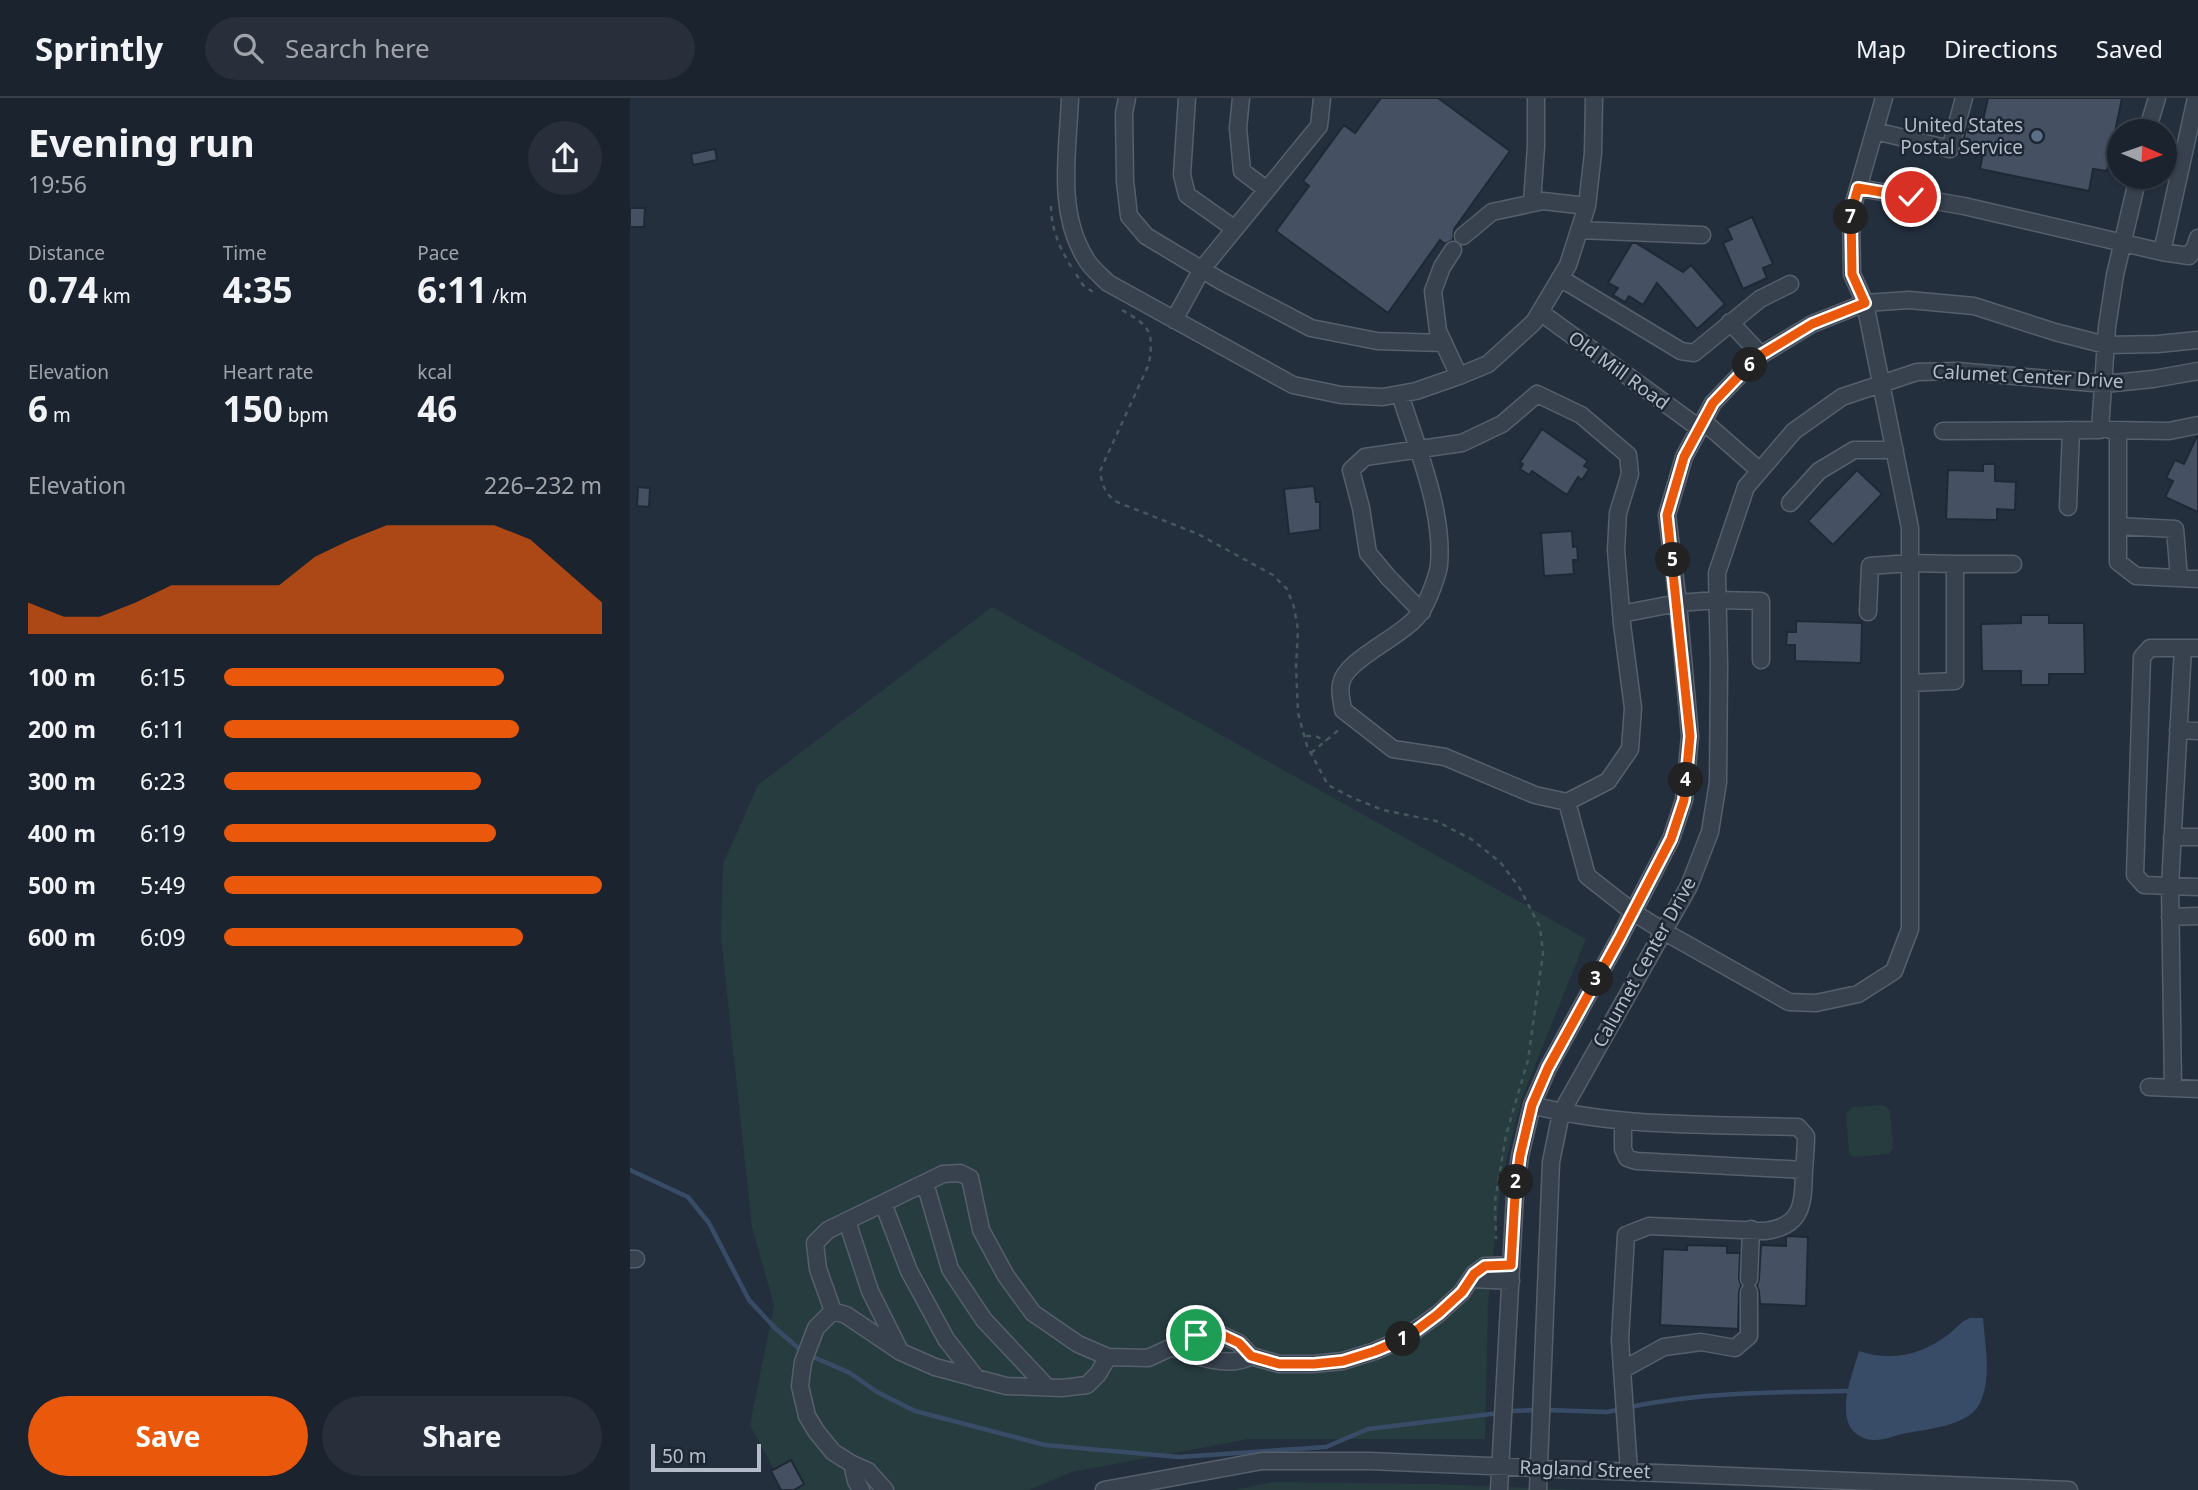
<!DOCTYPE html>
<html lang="en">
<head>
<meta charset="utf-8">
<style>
	:root { --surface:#1b232e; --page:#282f3a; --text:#f1f3f6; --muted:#a0a4aa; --line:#39404a; --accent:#ea580c }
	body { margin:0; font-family:"Noto Sans",sans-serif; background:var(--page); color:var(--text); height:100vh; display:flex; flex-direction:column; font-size:26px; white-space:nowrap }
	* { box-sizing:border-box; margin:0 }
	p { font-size:23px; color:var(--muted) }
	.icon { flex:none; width:38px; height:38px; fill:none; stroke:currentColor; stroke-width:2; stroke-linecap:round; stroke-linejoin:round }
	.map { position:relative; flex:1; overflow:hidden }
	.sheet { display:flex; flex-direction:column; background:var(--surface); width:630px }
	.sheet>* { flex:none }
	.needle { width:46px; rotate:92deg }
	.fabs { position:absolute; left:1477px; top:21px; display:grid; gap:14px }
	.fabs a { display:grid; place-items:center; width:70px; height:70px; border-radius:50%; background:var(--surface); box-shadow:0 2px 5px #0004,0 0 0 2px var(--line); font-size:35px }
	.scale { position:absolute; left:21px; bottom:18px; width:110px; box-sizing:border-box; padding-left:7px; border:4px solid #b4bcc9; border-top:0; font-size:19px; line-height:24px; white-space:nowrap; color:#b4bcc9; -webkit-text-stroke:5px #1d2633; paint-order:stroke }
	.pin { position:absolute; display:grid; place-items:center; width:60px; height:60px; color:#fff; margin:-30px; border:4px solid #fff; border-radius:50%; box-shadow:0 2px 7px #0007 }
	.km { position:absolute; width:35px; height:35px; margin:-18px; border-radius:50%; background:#222; color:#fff; font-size:19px; line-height:35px; text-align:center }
	.round { display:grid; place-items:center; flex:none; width:74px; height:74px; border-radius:37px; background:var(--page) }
	.overview { display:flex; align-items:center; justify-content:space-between; height:119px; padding:0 28px }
	h1 { font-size:38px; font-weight:700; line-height:52px }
	.figures { display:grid; grid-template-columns:repeat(3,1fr); gap:10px; height:119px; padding:7px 28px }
	.figures div { display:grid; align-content:center }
	.figures b { font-size:35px; font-weight:700 }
	.figures small { font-size:19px; font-weight:400 }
	.figures p { font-size:19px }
	.chart { height:196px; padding:14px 28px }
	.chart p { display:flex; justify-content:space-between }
	.chart svg { width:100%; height:126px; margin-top:7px; fill:var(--accent); opacity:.7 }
	.button { display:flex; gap:14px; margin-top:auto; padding:14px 28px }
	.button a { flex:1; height:80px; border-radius:42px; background:var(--accent); color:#fff; font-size:28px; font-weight:700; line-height:80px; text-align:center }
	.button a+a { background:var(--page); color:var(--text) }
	ul { padding:0 28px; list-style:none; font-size:23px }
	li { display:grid; grid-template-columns:112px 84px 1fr; align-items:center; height:52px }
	li i { height:18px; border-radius:9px; background:var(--accent) }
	header { display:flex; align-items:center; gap:42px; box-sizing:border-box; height:98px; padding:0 35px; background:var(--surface); border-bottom:2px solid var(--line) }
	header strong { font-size:33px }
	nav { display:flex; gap:38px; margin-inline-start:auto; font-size:24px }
	.search { width:490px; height:63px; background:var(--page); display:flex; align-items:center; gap:18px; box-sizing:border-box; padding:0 24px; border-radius:38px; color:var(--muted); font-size:26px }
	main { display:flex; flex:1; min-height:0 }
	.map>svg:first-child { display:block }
	.green { fill:#263c3f }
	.water { fill:#394c67 }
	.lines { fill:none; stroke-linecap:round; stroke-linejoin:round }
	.stream { stroke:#394c67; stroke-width:4.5 }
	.building { fill:#455162; stroke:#1f2835; stroke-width:2 }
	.minor-casing { stroke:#565f6c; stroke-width:19 }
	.path { stroke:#44595c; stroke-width:2.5; stroke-dasharray:5 5; stroke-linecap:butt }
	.minor { stroke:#38414e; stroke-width:16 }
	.route-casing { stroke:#fff; stroke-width:14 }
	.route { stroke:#ea580c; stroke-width:9 }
	.service-dot { fill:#5c6f8a; stroke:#1d2633; stroke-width:2.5 }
	.labels { text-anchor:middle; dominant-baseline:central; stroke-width:5; stroke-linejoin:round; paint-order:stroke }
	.poi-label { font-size:19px; fill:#b4bcc9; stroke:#1d2633; text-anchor:end }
	.street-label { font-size:19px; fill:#b4bcc9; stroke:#1d2633 }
</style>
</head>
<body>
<header>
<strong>Sprintly</strong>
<div class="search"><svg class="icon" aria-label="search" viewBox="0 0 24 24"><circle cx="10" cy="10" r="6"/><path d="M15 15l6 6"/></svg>Search here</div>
<nav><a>Map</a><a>Directions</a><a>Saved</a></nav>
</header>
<main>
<section class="sheet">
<div class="overview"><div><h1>Evening run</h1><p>19:56</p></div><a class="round"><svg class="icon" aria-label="share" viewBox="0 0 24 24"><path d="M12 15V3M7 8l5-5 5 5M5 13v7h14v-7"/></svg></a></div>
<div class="figures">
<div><p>Distance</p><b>0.74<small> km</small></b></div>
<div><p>Time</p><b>4:35</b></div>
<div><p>Pace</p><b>6:11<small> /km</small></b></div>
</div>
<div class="figures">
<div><p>Elevation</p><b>6<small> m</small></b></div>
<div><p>Heart rate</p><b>150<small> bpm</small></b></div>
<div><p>kcal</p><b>46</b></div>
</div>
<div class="chart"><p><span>Elevation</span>226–232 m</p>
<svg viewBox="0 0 160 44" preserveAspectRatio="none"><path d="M0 44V33L10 38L20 38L30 33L40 27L50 27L60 27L70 27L80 17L90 11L100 6L110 6L120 6L130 6L140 11L150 22L160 33V44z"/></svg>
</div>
<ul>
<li><b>100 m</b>6:15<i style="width:74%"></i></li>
<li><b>200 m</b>6:11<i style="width:78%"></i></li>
<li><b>300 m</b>6:23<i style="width:68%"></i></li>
<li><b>400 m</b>6:19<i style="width:72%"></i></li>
<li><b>500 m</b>5:49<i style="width:100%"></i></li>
<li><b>600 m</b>6:09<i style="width:79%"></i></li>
</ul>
<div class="button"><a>Save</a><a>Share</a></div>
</section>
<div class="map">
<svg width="1568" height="1392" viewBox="0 0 1568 1392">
	<rect width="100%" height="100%" fill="#242f3e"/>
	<path class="green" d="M362 509 956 841 892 1000 871 1083 858 1205 855 1341H619L442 1374 399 1392H155L120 1327 144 1207 122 1129 91 839 93 766 128 687Z
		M1254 1007 1260 1013 1263 1050 1259 1056 1224 1059 1219 1056 1216 1016 1222 1009Z
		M643 1384 805 1386 952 1392H604Z"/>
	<path class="water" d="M1340 1220H1353C1355 1248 1362 1279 1350 1305 1339 1329 1294 1331 1272 1336 1264 1338 1254 1342 1246 1342 1236 1343 1223 1336 1219 1327 1210 1304 1223 1275 1229 1253 1261 1264 1292 1257 1319 1236 1327 1230 1330 1224 1340 1220Z"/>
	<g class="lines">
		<path class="stream" d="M0 1072 58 1099 79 1125 119 1202 145 1230 173 1254
			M181 1258 220 1275 247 1294 285 1313 415 1347 549 1359 696 1349 738 1331 869 1315
			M1000 1309C1071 1294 1146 1294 1218 1293
			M916 1312 977 1314 991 1311
			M878 1313 908 1312"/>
	</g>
	<path class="building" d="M751 0H808L880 53 824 131 823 142 815 146 810 142 758 215 646 133 679 88 673 83 714 27 725 35Z
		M1358 0H1492L1477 73 1463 71 1459 93 1350 71 1353 55 1331 50 1338 24 1352 27Z
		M85 51 87 62 63 67 61 56Z
		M0 110H15L14 129H0Z
		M1122 119 1143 166 1133 170 1137 180 1113 191 1093 145 1102 141 1097 130Z
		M1002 145H1006L1053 174 1061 167 1095 206 1067 231 1027 185 1013 207 999 198 995 204 983 197 988 190 978 185Z
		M912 331 958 363 954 368 959 371 952 382 948 379 937 397 902 373 899 377 890 371 893 366 890 364Z
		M1567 338H1568V414L1535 399 1543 383 1536 380 1545 362 1554 366Z
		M1353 366H1365V383L1386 384 1385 412 1367 411V422L1316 421 1318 372 1353 373Z
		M1227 372 1252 396 1203 447 1178 423Z
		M684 388 686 404H690V432L659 436 654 391Z
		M8 389 20 390 19 409 7 408Z
		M942 433 943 449 947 448 948 462H943L944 476 914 478 911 435Z
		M1391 517H1419V525H1454L1455 576H1419V587H1391V573H1352L1351 526 1391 525Z
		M1166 523 1232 525 1231 565 1165 563V547H1156L1157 534H1166Z
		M1156 1138 1178 1139 1176 1208 1130 1206 1129 1193 1127 1188 1129 1181 1131 1147 1156 1148Z
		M1057 1147 1097 1148V1155H1110L1109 1181 1111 1187 1109 1194 1108 1231 1030 1227 1033 1151 1057 1152Z
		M161 1362 174 1386 164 1392H151L141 1373Z"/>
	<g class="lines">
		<g class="minor-casing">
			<path id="minor" d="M440 0C438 53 426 114 456 161 461 170 471 178 478 185L663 287 711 297 753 299 786 293 829 278 858 266 904 224 938 167 957 108 963 55 964 0
				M497 0 494 15 495 83 499 118 516 138 591 183 681 230 747 243 814 245
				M557 0 552 77 557 97 605 131
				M611 0 608 30 612 73 637 92
				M1245 33 1320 51 1334 0
				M1517 33 1527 0
				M1229 90 1334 108 1532 154 1559 158 1565 149 1568 140
				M902 105 906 48V0
				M949 132 1072 137
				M833 138 862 114 913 103 957 108
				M823 152 812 169 803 193 808 233 829 278
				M1532 154 1566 0
				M930 180 1051 253 1064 255 1130 201 1160 186
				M910 214 1069 330
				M544 222 572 171 689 28 692 0
				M1100 224 1131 257
				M770 296C786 348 814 412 809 467 808 477 798 503 792 512 778 537 714 561 711 586 709 594 712 604 713 612L763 651 815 659 905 697 937 704 978 683 1000 651 1003 610 992 526 986 452 988 415 1000 376 998 357 951 317 907 296 872 326 832 345 735 359 721 372 731 410 738 455 758 479 792 514
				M1073 323 1130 373
				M1480 332 1539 333 1568 327
				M1488 332V464L1506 478 1568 481
				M1313 333 1470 332 1477 229 1485 177 1508 79
				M1160 405 1189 373 1224 352H1265
				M1438 409 1441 332
				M1488 428 1545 431 1549 480
				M1325 466H1383
				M1238 514 1240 468 1280 465 1325 466V583L1280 585
				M991 516 1048 505 1087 502 1131 503V562
				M1553 550 1540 788 1568 789
				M1548 632 1568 633
				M937 704 957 778 1003 814 1033 833 1159 904 1186 905 1228 896 1264 873 1280 831V430L1235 205 1222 176 1221 115 1254 0
				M1542 739H1568
				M1540 819 1568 818
				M1519 989 1568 991
				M1543 990 1540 788 1514 787 1505 777 1512 559 1520 550H1568
				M902 1007C988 1030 1080 1026 1168 1029L1176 1038C1176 1049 1175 1060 1174 1072 1173 1104 1174 1128 1135 1133L1019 1128 996 1137 990 1242 999 1373
				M993 1023V1051L997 1060 1006 1063 1174 1072
				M295 1085 320 1171 354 1222 417 1289
				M253 1105 279 1173 316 1241 347 1281
				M217 1123 240 1193 270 1253
				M0 1161H6
				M842 1181 881 1183
				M1119 1181 1121 1131
				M203 1213 188 1171 185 1145 198 1132 313 1076 330 1075 340 1080 351 1132 376 1178 403 1215 448 1246 478 1259 518 1260 566 1238 590 1236 609 1245 621 1258 649 1266H683L713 1263 745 1253 776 1239 808 1216 832 1194 844 1176 855 1168 881 1167
				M542 1249C564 1258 599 1271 621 1258
				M992 1272 1034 1249 1071 1244 1105 1250 1119 1238V1194
				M222 1366 226 1383 231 1392
				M255 1392 238 1373 222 1366 203 1354 186 1333 177 1318 170 1288 173 1264 186 1230 203 1213 216 1217 271 1254 305 1269 376 1288 432 1290 457 1287 468 1276 478 1259
				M474 1392 632 1363H739L1439 1392
				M869 1392 885 1097 890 1058 902 1007 918 970 989 841 1041 741 1054 702 1060 638 1048 505 1037 417 1054 359 1083 305 1126 260 1182 226 1235 205 1279 202 1344 208 1425 234 1476 247 1528 246 1568 242
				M908 1392 921 1064 931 1015 1059 788 1080 734 1088 684 1089 566 1087 475 1116 389 1164 333 1212 299 1287 274 1327 273 1474 286 1523 281 1568 273"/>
		</g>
		<path class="path" d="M421 108C421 131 430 151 442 170
			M446 176 453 187 466 196
			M492 212C520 228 524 233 519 266L470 373C472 387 475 396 487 404L568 436 643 477 657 491 664 509 668 532 666 568 668 615 677 648 698 687 723 700 753 712 806 723 841 741 870 764 889 789 910 829 913 855 898 962 876 1037 865 1103 866 1141
			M676 638H685L696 643
			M681 655 711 630"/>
		<use href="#minor" class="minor"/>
	</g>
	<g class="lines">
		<g class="route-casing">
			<path id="route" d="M566 1237 590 1236 609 1245 621 1258 649 1266H684L713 1263 745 1253 776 1240 808 1216 832 1194 844 1176 855 1168 881 1167 885 1097 890 1058 902 1007 918 970 989 841 1041 741 1054 702 1060 638 1037 417 1054 359 1083 305 1126 260 1182 226 1235 205 1222 176 1221 115 1228 90 1281 99"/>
		</g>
		<use href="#route" class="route"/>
	</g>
	<circle class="service-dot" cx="1407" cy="38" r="7"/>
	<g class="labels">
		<g class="poi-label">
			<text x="1393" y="27">United States<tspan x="1393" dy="22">Postal Service</tspan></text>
		</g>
		<g class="street-label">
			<text transform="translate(989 272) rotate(36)">Old Mill Road</text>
			<text transform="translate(1398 278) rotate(3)">Calumet Center Drive</text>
			<text transform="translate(1014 864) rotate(-61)">Calumet Center Drive</text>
			<text transform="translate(955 1371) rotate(2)">Ragland Street</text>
		</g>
	</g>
</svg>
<div class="fabs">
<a><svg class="needle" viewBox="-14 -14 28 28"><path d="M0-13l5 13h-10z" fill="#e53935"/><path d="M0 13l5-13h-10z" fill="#a0a4aa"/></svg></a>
</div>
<div class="scale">50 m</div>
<div class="pin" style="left:566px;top:1237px;background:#1e9e55"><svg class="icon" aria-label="arrive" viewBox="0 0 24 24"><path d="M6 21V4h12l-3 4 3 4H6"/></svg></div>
<div class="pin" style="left:1281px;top:99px;background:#d93025"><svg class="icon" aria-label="check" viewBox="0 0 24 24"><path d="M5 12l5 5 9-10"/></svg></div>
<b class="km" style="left:773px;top:1241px">1</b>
<b class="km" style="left:886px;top:1084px">2</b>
<b class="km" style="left:966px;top:881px">3</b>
<b class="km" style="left:1056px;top:682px">4</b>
<b class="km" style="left:1043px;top:462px">5</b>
<b class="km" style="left:1120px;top:267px">6</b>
<b class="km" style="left:1221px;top:119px">7</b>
</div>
</main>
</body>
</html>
